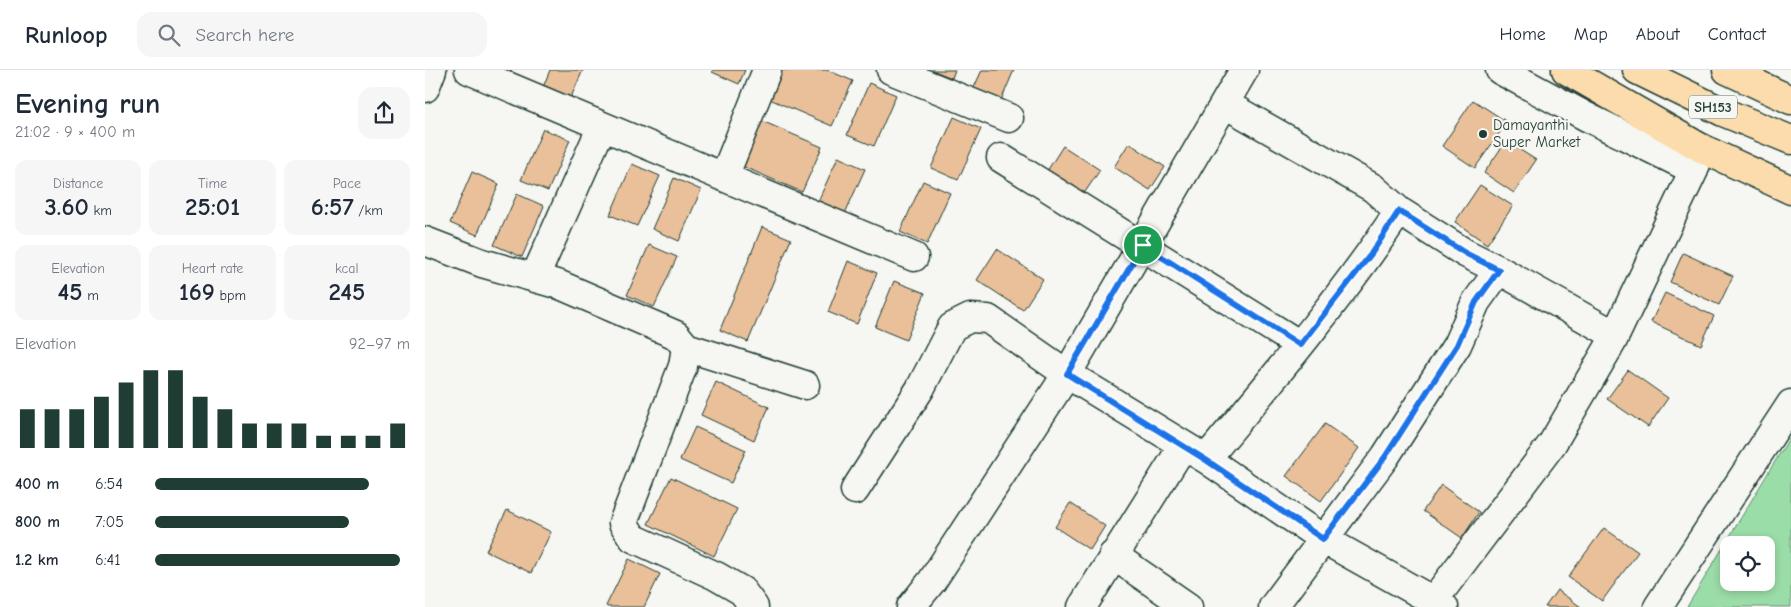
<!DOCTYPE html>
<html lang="en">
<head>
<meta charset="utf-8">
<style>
	:root { --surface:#fff; --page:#f6f6f7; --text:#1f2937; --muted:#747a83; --line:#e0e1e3; --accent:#1f3d34 }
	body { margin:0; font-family:"Comic Neue",sans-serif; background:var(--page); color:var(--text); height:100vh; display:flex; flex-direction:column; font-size:19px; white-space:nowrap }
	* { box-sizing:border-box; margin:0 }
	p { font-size:16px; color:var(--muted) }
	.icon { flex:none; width:28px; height:28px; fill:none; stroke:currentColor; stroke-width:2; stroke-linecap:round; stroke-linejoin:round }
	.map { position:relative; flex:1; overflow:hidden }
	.details { display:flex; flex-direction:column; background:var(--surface); width:425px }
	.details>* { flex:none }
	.fabs { position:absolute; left:1295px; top:466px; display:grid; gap:10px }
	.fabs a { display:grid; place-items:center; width:55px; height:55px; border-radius:10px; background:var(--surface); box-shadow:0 2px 8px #0003; font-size:25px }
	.pin { position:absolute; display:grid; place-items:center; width:42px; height:42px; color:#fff; margin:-21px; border:2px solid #fff; border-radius:50%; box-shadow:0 1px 5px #0007 }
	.round { display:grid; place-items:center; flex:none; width:52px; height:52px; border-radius:15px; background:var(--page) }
	.head { display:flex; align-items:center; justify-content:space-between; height:85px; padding:0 15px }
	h1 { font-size:28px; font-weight:600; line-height:38px }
	.stats { display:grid; grid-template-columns:repeat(3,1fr); gap:8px; height:85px; padding:5px 15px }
	.stats div { display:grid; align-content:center; border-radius:12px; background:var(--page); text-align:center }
	.stats b { font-size:25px; font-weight:600 }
	.stats small { font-size:14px; font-weight:400 }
	.stats p { font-size:14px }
	.chart { height:140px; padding:10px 15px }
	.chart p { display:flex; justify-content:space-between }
	.chart svg { width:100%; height:90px; margin-top:5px; stroke:var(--accent); stroke-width:6 }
	ul { padding:0 15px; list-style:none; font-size:16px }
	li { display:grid; grid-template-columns:80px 60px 1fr; align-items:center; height:38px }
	li i { height:12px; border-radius:6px; background:var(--accent) }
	header { display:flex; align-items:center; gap:30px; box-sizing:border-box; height:70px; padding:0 25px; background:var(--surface); border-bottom:1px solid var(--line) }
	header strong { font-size:24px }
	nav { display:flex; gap:28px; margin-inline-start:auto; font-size:18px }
	.search { width:350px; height:45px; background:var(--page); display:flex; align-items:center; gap:12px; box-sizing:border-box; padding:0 18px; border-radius:15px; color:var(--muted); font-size:19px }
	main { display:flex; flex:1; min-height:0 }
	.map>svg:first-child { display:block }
	.green { fill:#9bdda8; stroke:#5d8d6e; fill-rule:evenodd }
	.building { fill:#e9c099; stroke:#1f3d34 }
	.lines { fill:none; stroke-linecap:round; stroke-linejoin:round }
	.minor-casing { stroke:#1f3d34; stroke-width:31 }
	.major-casing { stroke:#1f3d34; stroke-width:31 }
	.minor { stroke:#f6f6f2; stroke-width:28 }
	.major { stroke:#fcdcac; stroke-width:28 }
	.route-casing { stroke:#fff; stroke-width:10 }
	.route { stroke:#1a73e8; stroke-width:6 }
	.poi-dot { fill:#1f3d34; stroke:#f6f6f2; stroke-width:2 }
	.labels { text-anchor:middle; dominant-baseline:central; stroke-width:4.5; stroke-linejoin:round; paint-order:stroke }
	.shield { fill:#f6f6f2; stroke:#60746d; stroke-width:1 }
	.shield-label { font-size:14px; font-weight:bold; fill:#1f3d34 }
	.poi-label { font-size:15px; fill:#1f3d34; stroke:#f6f6f2; text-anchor:start }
</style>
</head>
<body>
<header>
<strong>Runloop</strong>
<div class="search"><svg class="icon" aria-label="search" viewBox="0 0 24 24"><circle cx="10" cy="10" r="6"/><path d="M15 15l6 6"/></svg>Search here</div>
<nav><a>Home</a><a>Map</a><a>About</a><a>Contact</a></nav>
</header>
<main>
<section class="details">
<div class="head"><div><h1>Evening run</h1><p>21:02 · 9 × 400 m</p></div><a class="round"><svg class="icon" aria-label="share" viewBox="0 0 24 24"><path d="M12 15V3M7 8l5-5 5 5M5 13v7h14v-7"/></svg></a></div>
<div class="stats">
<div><p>Distance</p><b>3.60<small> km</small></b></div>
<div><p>Time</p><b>25:01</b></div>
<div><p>Pace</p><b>6:57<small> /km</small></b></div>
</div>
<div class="stats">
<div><p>Elevation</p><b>45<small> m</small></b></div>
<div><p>Heart rate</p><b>169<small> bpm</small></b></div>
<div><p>kcal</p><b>245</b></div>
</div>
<div class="chart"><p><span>Elevation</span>92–97 m</p>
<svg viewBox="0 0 160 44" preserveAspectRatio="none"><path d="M5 44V25M15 44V25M25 44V25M35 44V19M45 44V12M55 44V6M65 44V6M75 44V19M85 44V25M95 44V32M105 44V32M115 44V32M125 44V38M135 44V38M145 44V38M155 44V32"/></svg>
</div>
<ul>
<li><b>400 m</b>6:54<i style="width:84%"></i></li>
<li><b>800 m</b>7:05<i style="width:76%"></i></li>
<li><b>1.2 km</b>6:41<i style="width:96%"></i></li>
</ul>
</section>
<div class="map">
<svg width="1366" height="537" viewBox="0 0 1366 537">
	<rect width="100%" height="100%" fill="#f6f6f2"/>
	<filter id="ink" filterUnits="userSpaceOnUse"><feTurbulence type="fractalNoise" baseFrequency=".02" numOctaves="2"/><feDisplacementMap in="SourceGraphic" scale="10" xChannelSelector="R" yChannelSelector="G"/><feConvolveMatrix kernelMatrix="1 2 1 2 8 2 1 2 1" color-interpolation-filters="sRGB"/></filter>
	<g filter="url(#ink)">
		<path class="green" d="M1366 365V537H1262ZM1304 475H1341V512H1304Z"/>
		<path class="building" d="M125 0H158L143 34 116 22Z
			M288 0H320L314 14 287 2Z
			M352 0H402L428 11 407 56 340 27Z
			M507 0H530L527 8Z
			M557 0H589L575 33 547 22Z
			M444 13 471 25 449 76 422 65Z
			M1048 30 1082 52 1050 98 1017 76Z
			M529 47 556 59 533 110 506 98Z
			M330 48 397 77 377 122 310 93Z
			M118 59 145 70 123 121 96 110Z
			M1081 71 1111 90 1089 123 1059 103Z
			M704 73 740 97 725 120 689 97Z
			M638 76 675 100 658 125 622 101Z
			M413 87 440 99 417 150 390 138Z
			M207 94 235 106 212 156 185 145Z
			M47 102 74 114 52 165 25 153Z
			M249 108 276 120 254 171 227 159Z
			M498 111 525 123 502 174 475 162Z
			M1055 115 1088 136 1062 174 1030 152Z
			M92 124 119 136 97 187 69 175Z
			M337 157 366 169 323 272 295 260Z
			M224 175 252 187 229 237 202 225Z
			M572 179 618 209 598 240 552 210Z
			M1258 183 1308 206 1294 235 1245 212Z
			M423 191 452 203 432 254 403 242Z
			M469 211 500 223 481 270 450 257Z
			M1240 223 1289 246 1276 275 1226 252Z
			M1203 300 1243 328 1223 357 1182 329Z
			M291 312 344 337 329 370 276 345Z
			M900 354 934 378 896 431 861 406Z
			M270 357 321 380 306 413 255 390Z
			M246 407 312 439 289 486 223 454Z
			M1016 415 1054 442 1037 468 998 441Z
			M645 433 680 456 665 480 630 457Z
			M82 440 126 462 106 503 61 481Z
			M1179 458 1213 482 1177 531 1143 507Z
			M204 489 235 504 219 537H183L181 536Z
			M1132 520 1156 537H1120Z"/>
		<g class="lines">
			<g class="minor-casing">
				<path id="minor" d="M44 0 489 187
					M466 0 584 48
					M1075 0 1162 47 1269 100
					M0 18 7 0
					M576 88 875 275
					M299 107 342 0
					M0 171 57 193 135 215 251 265 261 277 258 296 198 453 208 468 291 506 317 521 329 537
					M1074 200 1190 265
					M110 207 177 56
					M261 277 380 315
					M781 389C848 309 916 228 974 141L948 118 800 34
					M430 420 495 319 527 257 545 248 563 249 642 304 781 389 898 469 1019 537
					M688 485 763 537
					M1009 530 1127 374 1187 272 1269 100 1276 78
					M486 537 507 511 642 304 819 0
					M657 537 758 376
					M848 537 960 387 1032 275 1051 232 1074 200 1040 183 974 141
					M1233 537 1366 334"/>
			</g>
			<g class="major-casing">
				<path id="major" d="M1141 0 1276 78 1366 120
					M1212 0 1298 42 1366 70
					M1302 0 1366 30"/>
			</g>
			<use href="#minor" class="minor"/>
			<use href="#major" class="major"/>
		</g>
	</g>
	<g class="lines" filter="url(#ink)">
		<g class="route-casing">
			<path id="route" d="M974 141 1040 183 1074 200 1051 232 1032 275 960 387 898 469 781 390 642 304 718 175 875 275 946 184Z"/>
		</g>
		<use href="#route" class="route"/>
	</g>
	<circle class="poi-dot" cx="1058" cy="64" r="5"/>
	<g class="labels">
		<rect class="shield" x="1264" y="25.5" width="48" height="23" rx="4"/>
		<g class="shield-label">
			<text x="1288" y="37">SH153</text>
		</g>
		<g class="poi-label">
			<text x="1068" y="55">Damayanthi<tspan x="1068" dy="17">Super Market</tspan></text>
		</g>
	</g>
</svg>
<div class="fabs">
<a><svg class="icon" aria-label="locate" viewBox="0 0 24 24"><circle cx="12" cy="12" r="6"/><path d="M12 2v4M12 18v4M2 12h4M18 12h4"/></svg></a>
</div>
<div class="pin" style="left:718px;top:175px;background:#1e9e55"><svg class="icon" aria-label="arrive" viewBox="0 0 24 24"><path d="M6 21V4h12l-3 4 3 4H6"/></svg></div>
</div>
</main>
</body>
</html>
